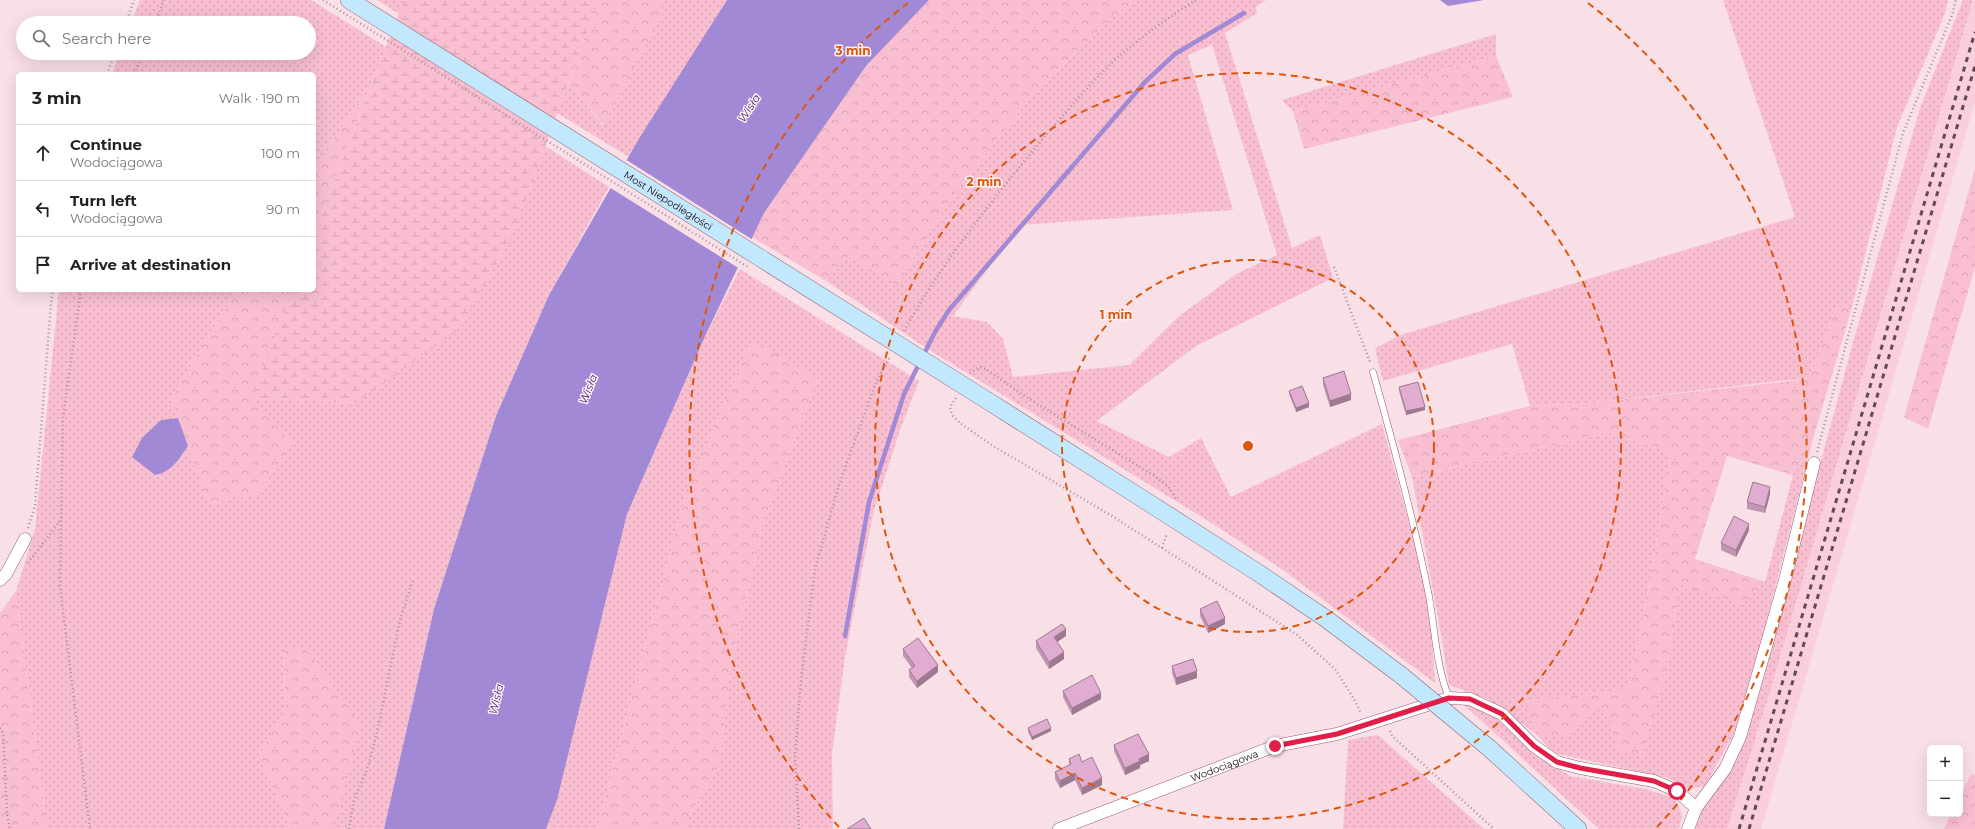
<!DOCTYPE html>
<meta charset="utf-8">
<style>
:root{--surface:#fff;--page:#f2f2f2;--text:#222;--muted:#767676;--line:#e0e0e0}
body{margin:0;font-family:Montserrat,sans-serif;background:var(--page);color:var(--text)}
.controls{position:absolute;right:12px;bottom:12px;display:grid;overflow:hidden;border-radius:6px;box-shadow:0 4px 16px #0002}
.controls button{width:36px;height:36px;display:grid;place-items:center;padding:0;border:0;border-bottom:1px solid var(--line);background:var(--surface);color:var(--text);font:20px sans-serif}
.stop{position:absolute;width:12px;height:12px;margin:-9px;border:3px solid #e11d48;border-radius:50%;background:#fff}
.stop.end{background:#e11d48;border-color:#fff;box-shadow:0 1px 4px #0008}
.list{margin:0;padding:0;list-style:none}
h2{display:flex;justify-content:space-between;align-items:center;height:52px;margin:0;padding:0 16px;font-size:17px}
h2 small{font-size:13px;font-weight:400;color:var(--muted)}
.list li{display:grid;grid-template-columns:26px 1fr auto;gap:12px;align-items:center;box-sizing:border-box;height:56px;padding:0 16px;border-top:1px solid var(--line)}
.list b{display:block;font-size:15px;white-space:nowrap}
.list p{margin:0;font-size:13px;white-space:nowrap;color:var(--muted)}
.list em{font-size:13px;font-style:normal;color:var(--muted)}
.icon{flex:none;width:22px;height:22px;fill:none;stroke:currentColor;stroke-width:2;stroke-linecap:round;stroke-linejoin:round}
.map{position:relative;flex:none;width:1975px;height:829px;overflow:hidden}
.search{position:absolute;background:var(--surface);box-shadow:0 4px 16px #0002;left:16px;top:16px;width:300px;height:44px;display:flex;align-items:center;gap:10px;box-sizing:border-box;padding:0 14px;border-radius:22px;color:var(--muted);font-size:15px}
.panel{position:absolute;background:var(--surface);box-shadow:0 4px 16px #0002;left:16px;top:72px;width:300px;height:220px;border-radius:6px}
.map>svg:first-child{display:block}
</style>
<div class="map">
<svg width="1975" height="829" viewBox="0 0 1975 829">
<defs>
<pattern id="grass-dots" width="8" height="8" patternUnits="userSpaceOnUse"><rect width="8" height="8" fill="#f9bfd1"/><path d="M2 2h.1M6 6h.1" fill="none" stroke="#d5a3b2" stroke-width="1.8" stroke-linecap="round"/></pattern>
<pattern id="forest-crowns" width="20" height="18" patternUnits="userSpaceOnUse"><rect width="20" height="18" fill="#f9bfd1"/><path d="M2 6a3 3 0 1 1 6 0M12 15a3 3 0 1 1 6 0" fill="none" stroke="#d5a3b2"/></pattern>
<pattern id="wetland-marsh" width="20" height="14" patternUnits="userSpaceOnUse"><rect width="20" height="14" fill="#f9bfd1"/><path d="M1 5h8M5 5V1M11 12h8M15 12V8" fill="none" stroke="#d5a3b2"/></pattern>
</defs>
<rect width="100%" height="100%" fill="#f9dfe6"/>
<polygon fill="#facedb" points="1973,0 1975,0 1975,102 1761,829 1727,829 1768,698"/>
<g fill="url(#grass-dots)" fill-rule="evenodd">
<polygon points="140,0 311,0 386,47 373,80 314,168 314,74 112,74 119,53 309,53 309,23 131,23"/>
<polygon points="377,0 404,0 399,14"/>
<polygon points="661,0 727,0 629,157 557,113 568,82 603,126 662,12"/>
<path d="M1139 0H1266L1256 7 1257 13 1225 33 1292 248 1320 235 1333 278 1196 346 1097 421 1169 457 1201 438 1231 497 1382 424 1429 597 1435 683 1280 568 1210 522 931 351 826 281 848 257 898 284 949 201 1033 94 1116 14ZM1212 45 1277 255 1236 274 1178 317 1129 365 1013 377 1003 339 987 322 953 316 1020 225 1233 210 1188 55Z"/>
<polygon points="1723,0 1948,0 1944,16 1897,127 1852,307 1837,306 1809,379 1778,381 1592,403 1530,406 1512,344 1383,381 1375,348 1401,335 1795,217"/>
<polygon points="1963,0 1973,0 1768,698 1727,829 1696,829 1699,815 1745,741 1854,339 1920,108"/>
<polygon points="1496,34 1496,56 1293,111 1282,100"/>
<polygon points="545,146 609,187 549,295 496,416 434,609 384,829 334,829 283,650 286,709 259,755 290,829 47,829 16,591 35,529 59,290 236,290 171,399 178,418 161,420 179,460 188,446 208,504 259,494 251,398 356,403 530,190"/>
<polygon points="740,269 919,381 900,430 873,514 845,657 832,753 833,829 682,829 719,765 731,665 764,520 818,378 686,493 597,829 546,829 557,800 627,514 706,334"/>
<polygon points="1607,433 1670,452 1651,577 1628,690 1524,701 1596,707 1610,720 1619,752 1667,672 1679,584 1743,604 1765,582 1793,475 1812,442 1750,687 1739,724 1705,786 1690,789 1668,778 1553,753 1536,734 1488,699 1449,685 1440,629 1412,477"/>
<polygon points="1462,703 1494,716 1530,750 1570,776 1645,789 1676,798 1682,816 1679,829 1599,829"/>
<polygon points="1378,735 1484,829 1343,829 1348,740"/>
</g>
<g fill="url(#forest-crowns)">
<polygon points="599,0 661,0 663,12 604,126 568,82"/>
<polygon points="929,0 1139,0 1116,14 1033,94 949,201 898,285 848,257 826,281 752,237 764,213 866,66"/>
<polygon points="1496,56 1513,97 1304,149 1293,111"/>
<polygon points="373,80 314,234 314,168"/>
<polygon points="1975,169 1975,267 1928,429 1904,417"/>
<polygon points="236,290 292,290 251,398 292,443 259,494 208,504 171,399"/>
<polygon points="1837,306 1852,307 1812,442 1793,475 1727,456 1695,559 1765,582 1743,604 1679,585 1667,672 1642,755 1619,752 1610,720 1596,707 1564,738 1536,734 1524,701 1628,689 1651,577 1670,452 1607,433 1412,477 1398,440 1530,406 1592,403 1809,379"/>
<polygon points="752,340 818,378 764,520 731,665 719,765 682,829 597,829 686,493"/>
<polygon points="16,591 47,829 0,829 0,613"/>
<polygon points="305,647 361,725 334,829 290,829 259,755 286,709 283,650"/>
<polygon points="1971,774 1975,775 1975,829 1944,829 1951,814 1960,814 1960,797"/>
</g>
<polygon fill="url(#wetland-marsh)" points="404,0 599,0 568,82 530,190 507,246 459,329 356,403 251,398 292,290 314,290 314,234"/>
<g fill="#a189d5">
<polygon points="727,0 929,0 866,66 764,213 706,334 627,514 557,800 546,829 384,829 434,609 496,416 549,295 640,137"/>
<polygon points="1440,0 1484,0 1448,6"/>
<path d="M178 418 188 446C179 459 172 472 155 475L132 457 142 438 161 420Z"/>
</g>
<polygon fill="#f9dfe6" points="625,159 753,240 740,269 609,187"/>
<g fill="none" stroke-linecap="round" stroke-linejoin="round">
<g stroke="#a189d5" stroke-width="4.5">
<polyline points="923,356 935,332 949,310 1145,82 1175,54 1244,13"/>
<polyline points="845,636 869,502 904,394 920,362"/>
</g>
<g stroke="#955e71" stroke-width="7">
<path id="service" d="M1373 372C1394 446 1414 521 1429 596 1435 630 1436 666 1449 698"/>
</g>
<g stroke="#955e71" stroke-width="13">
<g id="minor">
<polyline points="0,580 6,574 25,539"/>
<path id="s1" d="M1059 829 1275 746 1337 734 1449 698 1470 699 1502 714 1534 746 1557 762 1580 768 1654 781 1677 791 1696 808"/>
<polyline points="1688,829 1696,808 1725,769 1740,737 1785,580 1814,463"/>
</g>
</g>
<g stroke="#955e71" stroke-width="18">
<g id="secondary">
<path id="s2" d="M349 0 762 259"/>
<polyline points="988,401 1146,501"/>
<polyline points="1260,574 1325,618 1402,676"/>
<polyline points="1489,748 1578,829"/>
</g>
</g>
<g stroke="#aa9199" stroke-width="2.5" stroke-dasharray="1 3" stroke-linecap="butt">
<polyline points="126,23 134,0"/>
<polyline points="155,23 164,0"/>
<polyline points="107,74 115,53"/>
<polyline points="135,74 142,53"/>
<polyline points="1334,267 1370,362"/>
<polyline points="81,290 63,417 60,586 90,829"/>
<path d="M904 331C935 275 973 225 1013 175 1046 135 1080 93 1118 57 1142 36 1169 17 1196 0"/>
<polyline points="970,373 979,367 986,369 1023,395 1153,475 1169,487 1177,501"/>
<polyline points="956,398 950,407 952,415 960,423 993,446 1112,516 1296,634 1335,669 1354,699 1361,713"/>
<polyline points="1817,452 1903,133 1952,15 1956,0"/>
<polyline points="28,528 35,506 51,303 53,290"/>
<polyline points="1162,548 1167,533"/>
<polyline points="28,563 60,521"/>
<polyline points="0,728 3,733 7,814 10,829"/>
<polyline points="1390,731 1392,736 1494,829"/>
<polyline points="349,829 354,800 368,767 378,728 400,620 413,580"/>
<polyline points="799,829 795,757 801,680 815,569 839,485 876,382 890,357"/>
</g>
<use href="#service" stroke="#fff" stroke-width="6"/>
<use href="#minor" stroke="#fff" stroke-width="12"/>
<use href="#secondary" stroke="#c2e8fd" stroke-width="17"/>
<g stroke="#624b53" stroke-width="3" stroke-dasharray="5 5" stroke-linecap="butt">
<polyline points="1739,829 1975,32"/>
<polyline points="1749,829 1975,66"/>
</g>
<g stroke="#955e71" stroke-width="18" stroke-linecap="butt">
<g id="secondary-bridge">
<polyline points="762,259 988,401"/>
<polyline points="1146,501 1260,574"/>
<polyline points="1402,676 1489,748"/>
</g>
</g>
<polyline stroke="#aa9199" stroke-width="2.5" stroke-dasharray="1 3" stroke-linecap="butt" points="323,0 748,267"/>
<use href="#secondary-bridge" stroke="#c2e8fd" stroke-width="17"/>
</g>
<g fill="#c195b3">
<polygon points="1323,378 1351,400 1330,407 1323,385"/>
<polygon points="1399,387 1425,410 1406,415 1399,391"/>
<polygon points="1289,391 1309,407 1296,412 1289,394"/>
<polygon points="1770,494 1765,513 1747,509 1747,502"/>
<polygon points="1749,530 1736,557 1721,550 1721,543"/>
<polygon points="1200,609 1225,624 1208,633 1200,616"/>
<polygon points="1066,636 1057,642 1064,659 1049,669 1036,648 1036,641"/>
<polygon points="903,649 938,672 917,688 909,677 909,670 912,668 903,656"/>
<polygon points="1172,666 1197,678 1176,685 1172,673"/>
<polygon points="1063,691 1101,699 1072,715 1063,697"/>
<polygon points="1028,728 1051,731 1032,740 1028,732"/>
<polygon points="1114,745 1149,761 1140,765 1140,768 1125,775 1114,751"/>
<polygon points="1069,759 1082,762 1102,785 1082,795 1075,780 1060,788 1055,779 1055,772 1069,765"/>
</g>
<g fill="#9d7992">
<polygon points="1351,394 1351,400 1330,407 1330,401"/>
<polygon points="1309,403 1309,407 1296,412 1296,408"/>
<polygon points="1425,407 1425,410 1406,415 1406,411"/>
<polygon points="1770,487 1770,494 1765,513 1765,507"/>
<polygon points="1749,524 1749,530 1736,557 1736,550"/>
<polygon points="1225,618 1225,624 1208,633 1208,626"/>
<polygon points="1066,629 1066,636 1054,644 1054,637"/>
<polygon points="1064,652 1064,659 1049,669 1049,662"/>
<polygon points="938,665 938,672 917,688 917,681"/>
<polygon points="1197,671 1197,678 1176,685 1176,678"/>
<polygon points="1101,693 1101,699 1072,715 1072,708"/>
<polygon points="1051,728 1051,731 1032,740 1032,737"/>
<polygon points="1149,754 1149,761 1140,765 1140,768 1125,775 1125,768 1139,759"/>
<polygon points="1075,773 1075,780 1060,788 1060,781"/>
<polygon points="1102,778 1102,785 1082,795 1082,788"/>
</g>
<g fill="#e0add0" stroke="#9d7992">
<polygon points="1344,371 1351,394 1330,401 1323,378"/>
<polygon points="1418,382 1425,407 1406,411 1399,387"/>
<polygon points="1302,386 1309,403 1296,408 1289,391"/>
<polygon points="1753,482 1770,487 1765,507 1747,502"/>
<polygon points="1734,516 1749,524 1736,550 1721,543"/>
<polygon points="1217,601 1225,618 1208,626 1200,609"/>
<polygon points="1062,624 1066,629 1054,637 1064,652 1049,662 1036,641"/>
<polygon points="918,638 938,665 917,681 909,670 915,666 903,649"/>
<polygon points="1193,659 1197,671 1176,678 1172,666"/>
<polygon points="1092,675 1101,693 1072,708 1063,691"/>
<polygon points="1047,719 1051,728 1032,737 1028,728"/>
<polygon points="1138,734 1149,754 1139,759 1140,761 1125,768 1114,745"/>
<polygon points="1079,754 1082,762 1092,757 1102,778 1082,788 1075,773 1060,781 1055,772 1071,764 1069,759"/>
<polygon points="864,818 871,829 847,829"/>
</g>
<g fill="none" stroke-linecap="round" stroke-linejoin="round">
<polyline stroke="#e11d48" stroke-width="5" points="1275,746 1337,734 1449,698 1470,699 1502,714 1534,746 1557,762 1580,768 1654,781 1677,791"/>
</g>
<g fill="none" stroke="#de550c" stroke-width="2" stroke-dasharray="7 5">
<circle cx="1248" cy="446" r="186"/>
<circle cx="1248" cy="446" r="373"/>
<path d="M839 827A559 559 0 0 1 908 3M1588 3A559 559 0 0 1 1657 827"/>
</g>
<g text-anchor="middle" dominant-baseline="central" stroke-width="3" stroke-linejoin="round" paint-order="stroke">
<g font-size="10" fill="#1d0810" stroke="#fdf0f4">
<text stroke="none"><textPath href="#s2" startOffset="377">Most Niepodległości</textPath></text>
<text stroke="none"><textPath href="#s1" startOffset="177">Wodociągowa</textPath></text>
</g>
<g font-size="11" font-style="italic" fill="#4a257e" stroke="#fdf0f4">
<text transform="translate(749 108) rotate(-57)">Wisła</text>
<text transform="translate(588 389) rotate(-68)">Wisła</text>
<text transform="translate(496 699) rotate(-76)">Wisła</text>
</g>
</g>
<circle cx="1248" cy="446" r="6" fill="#de550c" stroke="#fdf0f4" stroke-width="2"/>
<g font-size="12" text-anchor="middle" font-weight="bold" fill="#de550c" stroke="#fdf0f4" stroke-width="3" stroke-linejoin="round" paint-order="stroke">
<text x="853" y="55">3 min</text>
<text x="984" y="186">2 min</text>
<text x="1116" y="319">1 min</text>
</g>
</svg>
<div class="controls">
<button>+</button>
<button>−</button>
</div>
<div class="stop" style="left:1677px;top:791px"></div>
<div class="stop end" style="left:1275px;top:746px"></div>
<div class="search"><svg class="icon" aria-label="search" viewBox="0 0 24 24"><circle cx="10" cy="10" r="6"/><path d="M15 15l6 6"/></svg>Search here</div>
<section class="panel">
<h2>3 min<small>Walk · 190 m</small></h2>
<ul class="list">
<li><svg class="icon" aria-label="ahead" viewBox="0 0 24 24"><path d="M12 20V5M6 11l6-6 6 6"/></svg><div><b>Continue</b><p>Wodociągowa</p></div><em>100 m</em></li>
<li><svg class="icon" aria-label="left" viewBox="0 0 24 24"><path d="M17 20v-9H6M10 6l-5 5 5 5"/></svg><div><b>Turn left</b><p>Wodociągowa</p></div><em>90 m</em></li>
<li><svg class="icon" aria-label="arrive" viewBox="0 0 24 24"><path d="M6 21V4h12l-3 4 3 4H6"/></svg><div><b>Arrive at destination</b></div></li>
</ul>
</section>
</div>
